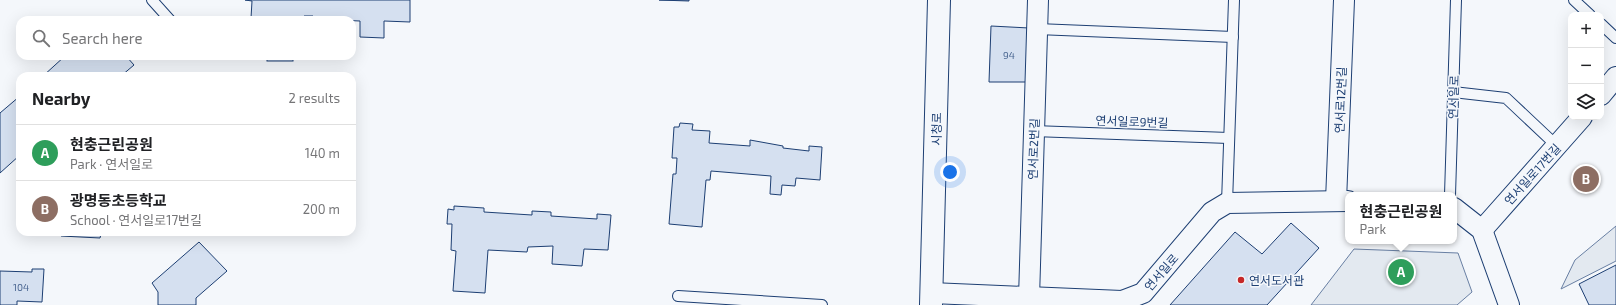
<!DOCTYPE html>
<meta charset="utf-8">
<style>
:root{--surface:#fff;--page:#f2f2f2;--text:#202124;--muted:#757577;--line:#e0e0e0;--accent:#1a73e8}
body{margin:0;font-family:"Exo 2","Noto Sans KR",sans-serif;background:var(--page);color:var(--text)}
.controls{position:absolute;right:12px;top:12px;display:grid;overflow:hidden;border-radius:8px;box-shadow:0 4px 16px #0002}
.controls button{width:36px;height:36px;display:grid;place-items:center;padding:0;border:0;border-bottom:1px solid var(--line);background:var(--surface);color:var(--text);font:20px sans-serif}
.you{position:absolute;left:950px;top:172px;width:14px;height:14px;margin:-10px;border:3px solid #fff;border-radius:50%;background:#1a73e8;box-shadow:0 0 0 6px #1a73e833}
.badge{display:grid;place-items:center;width:26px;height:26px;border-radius:50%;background:var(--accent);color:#fff;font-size:13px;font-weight:700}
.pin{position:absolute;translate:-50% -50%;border:2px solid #fff;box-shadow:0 1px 4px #0006}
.popup{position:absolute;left:1345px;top:192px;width:112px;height:52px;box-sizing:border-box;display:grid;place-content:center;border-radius:8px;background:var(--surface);filter:drop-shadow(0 1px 3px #0005);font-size:13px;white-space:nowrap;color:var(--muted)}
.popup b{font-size:15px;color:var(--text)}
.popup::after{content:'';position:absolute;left:50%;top:100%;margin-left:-8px;border:8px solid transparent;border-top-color:var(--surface)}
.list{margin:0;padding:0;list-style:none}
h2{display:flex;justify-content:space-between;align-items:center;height:52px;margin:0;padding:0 16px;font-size:17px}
h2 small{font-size:13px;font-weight:400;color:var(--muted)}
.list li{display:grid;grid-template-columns:26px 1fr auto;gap:12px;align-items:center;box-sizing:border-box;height:56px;padding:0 16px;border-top:1px solid var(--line)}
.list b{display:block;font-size:15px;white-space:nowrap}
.list p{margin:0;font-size:13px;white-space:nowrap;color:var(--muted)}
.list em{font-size:13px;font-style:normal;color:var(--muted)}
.icon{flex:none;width:22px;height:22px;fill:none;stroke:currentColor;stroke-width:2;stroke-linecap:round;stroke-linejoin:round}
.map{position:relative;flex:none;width:1616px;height:305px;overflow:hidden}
.search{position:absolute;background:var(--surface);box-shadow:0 4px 16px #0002;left:16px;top:16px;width:340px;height:44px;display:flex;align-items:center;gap:10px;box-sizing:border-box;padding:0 14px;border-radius:12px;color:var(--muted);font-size:15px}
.panel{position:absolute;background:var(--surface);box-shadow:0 4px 16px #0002;left:16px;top:72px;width:340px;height:164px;border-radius:12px}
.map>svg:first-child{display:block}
</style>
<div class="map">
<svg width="1616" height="305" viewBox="0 0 1616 305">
<rect width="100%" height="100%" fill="#f4f7fb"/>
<g fill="#e3e9f0" stroke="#687fa3">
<polygon points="1616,226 1616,261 1561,289 1575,260"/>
<polygon points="1354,249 1458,253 1472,292 1457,305 1311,305"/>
</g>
<g fill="#d5e0f0" stroke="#1d3f73">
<polygon points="245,0 410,0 410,22 384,21 384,38 360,37 360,21 313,19 313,16 304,16 304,20 268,20 268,18 251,18 252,1"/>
<polygon points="659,0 689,0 689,1"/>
<polygon points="991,26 1029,28 1028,82 989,82"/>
<polygon points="65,56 126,56 134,65 121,76 43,76"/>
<rect x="267" y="56" width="26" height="5"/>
<polygon points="20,96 20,155 0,173 0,113"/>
<polygon points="680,123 693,124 692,130 710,131 709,143 750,146 750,140 783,146 783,148 809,151 809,146 822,147 820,180 796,178 795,186 782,185 781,195 770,194 771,176 711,171 710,180 706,180 702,227 669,224 673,174 676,174 677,158 672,158 674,127 679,127"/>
<polygon points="454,206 484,208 484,212 532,215 532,211 551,212 551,216 597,219 597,214 611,215 608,250 584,249 582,266 552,264 553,246 528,247 527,252 488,250 485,293 453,291 456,251 451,250 452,224 447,224 448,209 454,210"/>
<polygon points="1291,223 1319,248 1267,305 1170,305 1235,232 1262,254"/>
<polygon points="61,232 110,232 109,234 101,234 100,238 61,236"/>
<polygon points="199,242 227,271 196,298 196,305 158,305 158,292 152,283"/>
<polygon points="1616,265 1616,305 1589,305 1579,284"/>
<polygon points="32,269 44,269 42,302 17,301 17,305 0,305 0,271 32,272"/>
</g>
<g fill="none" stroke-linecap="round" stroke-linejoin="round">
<g stroke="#1d3f73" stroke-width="12">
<g id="service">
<polyline points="152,0 170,20"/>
<polyline points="1574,0 1590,15"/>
<polyline points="1601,24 1616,38"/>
<polyline points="1037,29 1233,37"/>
<polyline points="1453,92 1506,98 1557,146"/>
<polyline points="1033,131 1229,138"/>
<polyline points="1450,195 1456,0"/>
<polyline points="1227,203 1234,0"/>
<polyline points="678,296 822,305"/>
</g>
</g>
<g stroke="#1d3f73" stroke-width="22">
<g id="minor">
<polyline points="1601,95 1616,77"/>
<polyline points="1336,201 1344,0"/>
<polyline points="1454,208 1482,230 1509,305"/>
<polyline points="1482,230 1582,117"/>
<polyline points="931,293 1122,301 1143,293 1212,212 1227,203 1348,201"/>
<polyline points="1029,298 1038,0"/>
</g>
</g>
<g stroke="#1d3f73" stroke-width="24">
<polyline id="secondary" points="931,305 939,0"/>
</g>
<use href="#service" stroke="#f4f7fb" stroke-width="10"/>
<use href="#minor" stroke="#f4f7fb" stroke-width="20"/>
<use href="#secondary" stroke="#f4f7fb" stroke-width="22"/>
</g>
<circle fill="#c62828" stroke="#f4f7fb" stroke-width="1.5" cx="1241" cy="280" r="4"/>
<g text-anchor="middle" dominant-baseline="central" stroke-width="3" stroke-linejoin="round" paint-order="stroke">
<g font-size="10" fill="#4b6792">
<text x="1009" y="55">94</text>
<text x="21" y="287">104</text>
</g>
<g font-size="12" fill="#1d3f73" stroke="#f4f7fb">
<text transform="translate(1453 97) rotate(-88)">연서일로</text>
<text transform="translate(1340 100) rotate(-88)">연서로12번길</text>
<text transform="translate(1132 121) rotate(2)">연서일로9번길</text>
<text transform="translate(936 129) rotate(-89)">시청로</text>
<text transform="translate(1033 149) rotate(-88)">연서로2번길</text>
<text transform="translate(1532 174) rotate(-48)">연서일로17번길</text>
<text transform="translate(1161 272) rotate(-49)">연서일로</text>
</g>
<g font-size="12" fill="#1d3f73" stroke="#f4f7fb" text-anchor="start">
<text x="1249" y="280">연서도서관</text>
</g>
</g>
</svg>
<div class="controls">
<button>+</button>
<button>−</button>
<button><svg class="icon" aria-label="layers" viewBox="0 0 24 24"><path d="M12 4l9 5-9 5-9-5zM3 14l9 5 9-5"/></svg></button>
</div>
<div class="you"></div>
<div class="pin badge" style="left:1401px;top:272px;background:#2e9e5b">A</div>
<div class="popup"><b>현충근린공원</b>Park</div>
<div class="pin badge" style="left:1586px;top:179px;background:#8d6e63">B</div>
<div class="search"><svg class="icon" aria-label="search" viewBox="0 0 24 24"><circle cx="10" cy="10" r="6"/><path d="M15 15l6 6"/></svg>Search here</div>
<section class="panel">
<h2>Nearby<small>2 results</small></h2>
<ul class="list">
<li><span class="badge" style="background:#2e9e5b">A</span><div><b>현충근린공원</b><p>Park · 연서일로</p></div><em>140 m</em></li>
<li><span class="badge" style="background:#8d6e63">B</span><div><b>광명동초등학교</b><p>School · 연서일로17번길</p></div><em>200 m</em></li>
</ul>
</section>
</div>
